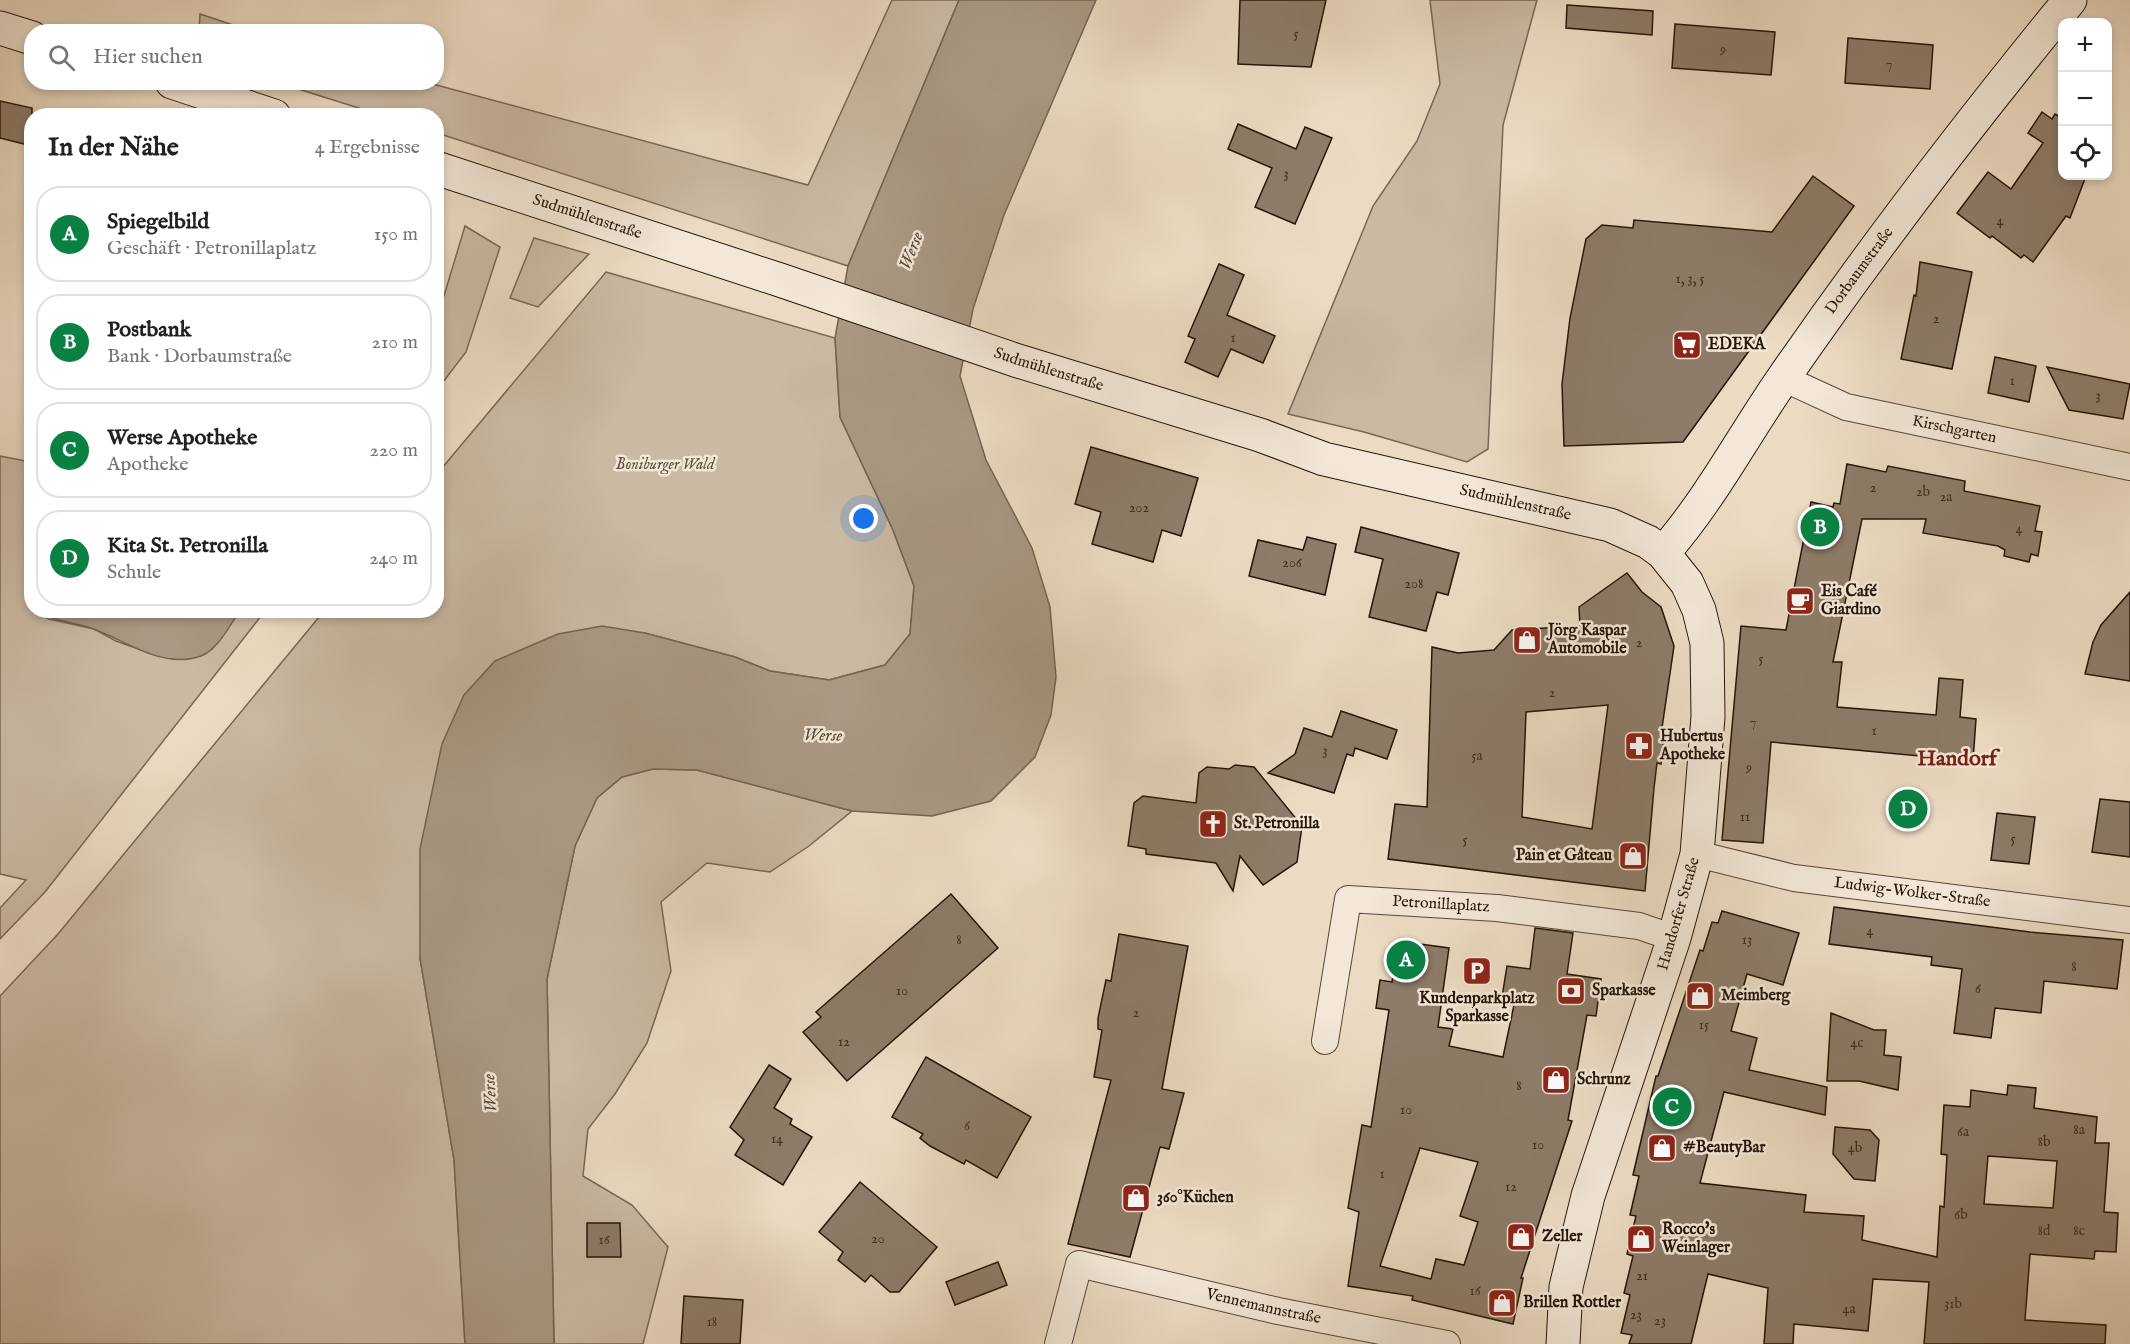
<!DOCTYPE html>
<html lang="de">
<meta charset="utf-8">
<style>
:root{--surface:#fff;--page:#f6f6f6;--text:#202124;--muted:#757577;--line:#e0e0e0;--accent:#0b8043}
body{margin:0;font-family:"IM FELL English",serif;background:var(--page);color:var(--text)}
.controls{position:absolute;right:18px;top:18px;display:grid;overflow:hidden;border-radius:12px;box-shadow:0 3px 9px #0003}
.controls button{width:54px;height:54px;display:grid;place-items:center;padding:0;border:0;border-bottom:2px solid var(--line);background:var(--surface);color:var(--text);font:30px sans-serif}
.you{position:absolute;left:864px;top:519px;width:21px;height:21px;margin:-15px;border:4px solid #fff;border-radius:50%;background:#1a73e8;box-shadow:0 0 0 9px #1a73e833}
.badge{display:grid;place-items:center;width:39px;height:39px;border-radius:50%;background:var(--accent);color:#fff;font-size:20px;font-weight:700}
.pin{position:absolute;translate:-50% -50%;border:3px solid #fff;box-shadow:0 2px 6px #0006}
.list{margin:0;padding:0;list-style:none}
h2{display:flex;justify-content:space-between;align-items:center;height:78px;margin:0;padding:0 24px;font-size:26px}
h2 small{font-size:20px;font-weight:400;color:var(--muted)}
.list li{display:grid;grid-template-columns:39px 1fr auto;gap:18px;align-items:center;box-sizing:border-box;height:96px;margin:0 12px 12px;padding:0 12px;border:2px solid var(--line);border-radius:24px}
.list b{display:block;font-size:22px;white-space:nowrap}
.list p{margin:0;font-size:20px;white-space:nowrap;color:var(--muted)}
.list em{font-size:20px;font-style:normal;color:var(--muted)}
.icon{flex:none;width:33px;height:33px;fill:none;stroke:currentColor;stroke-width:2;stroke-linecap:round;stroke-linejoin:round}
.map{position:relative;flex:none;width:2130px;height:1344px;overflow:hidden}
.search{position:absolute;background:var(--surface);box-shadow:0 3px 9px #0003;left:24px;top:24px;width:420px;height:66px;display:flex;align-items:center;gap:15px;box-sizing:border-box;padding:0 21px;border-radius:24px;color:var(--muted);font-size:22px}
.panel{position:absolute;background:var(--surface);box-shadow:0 3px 9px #0003;left:24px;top:108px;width:420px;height:510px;border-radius:24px}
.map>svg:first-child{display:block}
</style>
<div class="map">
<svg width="2130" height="1344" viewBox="0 0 2130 1344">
<rect width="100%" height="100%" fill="#ecdbc3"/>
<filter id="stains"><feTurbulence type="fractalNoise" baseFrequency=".00333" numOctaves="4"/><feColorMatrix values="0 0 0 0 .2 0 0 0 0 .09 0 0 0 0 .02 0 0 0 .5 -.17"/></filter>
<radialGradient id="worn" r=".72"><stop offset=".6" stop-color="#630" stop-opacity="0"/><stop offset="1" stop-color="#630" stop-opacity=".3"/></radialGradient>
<g fill="#cab9a3" stroke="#786756" stroke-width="1.5">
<polygon points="892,0 959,0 848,266 437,133 436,116 381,115 279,83 429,83 808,185"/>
<polygon points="1430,0 1537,0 1503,125 1488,449 1467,462 1364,432 1288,414 1373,206 1417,141 1440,84"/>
<polygon points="200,14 251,31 199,31"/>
<polygon points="465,226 500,247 466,352 437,390 437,319"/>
<polygon points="534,238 589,254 538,307 510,298"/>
<polygon points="606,272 835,338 840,417 893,530 914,586 910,634 885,665 829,680 770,671 735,657 645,633 420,958 454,1160 465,1344 0,1344 0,996 58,934 324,611 436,610 437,474"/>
<polygon points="0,456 31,462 32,573 28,578 32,610 49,619 94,629 116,641 158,656 185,658 212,649 240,611 265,611 45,892 0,939 0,908 26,880 0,874"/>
<polygon points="653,769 697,770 852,811 809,846 770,872 707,863 661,902 671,971 647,1043 615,1094 588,1129 583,1176 632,1205 668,1247 643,1344 554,1344 547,979 575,846 597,798 622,777"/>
</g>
<g fill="#a99883" stroke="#756452" stroke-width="1.5">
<polygon points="959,0 1096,0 1004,215 973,309 960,376 986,460 1032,548 1050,607 1056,677 1051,715 1035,757 991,801 932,816 852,811 697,770 653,769 622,777 597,798 575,846 547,979 554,1344 465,1344 454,1160 420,958 420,849 442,744 464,695 495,661 558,634 602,626 645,633 735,657 770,671 829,680 885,665 910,634 914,586 893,530 840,417 835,338 848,266"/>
<polygon points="31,573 31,609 25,593"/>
<path d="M34 611 240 610V611C230 624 218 650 201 656 162 670 126 640 91 628 72 622 53 621 34 611Z"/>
</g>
<g fill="#8d7c69" stroke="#261508" stroke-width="1.5" fill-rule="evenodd">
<polygon points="1240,0 1326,0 1311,67 1238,64"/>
<polygon points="1567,5 1653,11 1652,35 1566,28"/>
<polygon points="1675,24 1775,32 1771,75 1672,68"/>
<polygon points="1848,38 1933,45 1930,89 1845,83"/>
<polygon points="0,101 32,108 32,146 0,138"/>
<polygon points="2042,112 2052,119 2055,114 2062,118 2062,176 2086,176 2070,218 2066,216 2033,262 2024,255 2021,258 1992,236 1990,238 1957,213 1988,172 2011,189 2043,143 2028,133"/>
<polygon points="1238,124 1296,149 1305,127 1332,138 1295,224 1255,207 1272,168 1228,149"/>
<polygon points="1813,176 1854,206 1683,442 1564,446 1562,384 1570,318 1586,239 1602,225 1633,228 1634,220 1772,232"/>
<polygon points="1920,262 1972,272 1952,369 1901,359 1914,295 1916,296"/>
<polygon points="1219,264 1244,275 1227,315 1275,336 1263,363 1231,349 1218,377 1185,362 1195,339 1188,336"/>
<polygon points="1995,357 2036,366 2029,402 1988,393"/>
<polygon points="2047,367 2130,384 2123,419 2069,410"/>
<polygon points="1091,447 1198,478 1181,536 1162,530 1153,562 1092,544 1101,512 1075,504"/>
<polygon points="1847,464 1886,472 1888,466 1965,481 1964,491 2040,506 2035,531 2042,532 2038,556 2031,554 2029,562 2004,556 2005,550 1998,546 1923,533 1926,519 1862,519 1833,662 1842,662 1837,707 1936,715 1939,678 1963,680 1960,717 1976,719 1973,761 1771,742 1763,843 1722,840 1741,626 1786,630 1811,502 1833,507 1834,503 1840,504"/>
<polygon points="1361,527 1459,553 1448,595 1437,592 1426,631 1369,617 1383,559 1355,552"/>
<polygon points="1307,537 1336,544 1325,595 1249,576 1258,540 1303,550"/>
<path d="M1627 573 1642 592 1661 607 1674 646 1662 728 1665 731 1661 764 1657 763 1654 788 1645 891 1388 859 1395 804 1427 807 1432 647 1458 653 1494 650 1512 630 1580 626 1579 607ZM1608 705 1592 829 1522 817 1526 712Z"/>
<polygon points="2130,592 2130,681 2085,674 2093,642 2101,625"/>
<polygon points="1341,711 1397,730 1387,759 1355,748 1353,756 1347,754 1334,793 1268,773 1295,754 1304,728 1332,737"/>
<polygon points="1235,765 1254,767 1302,826 1297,862 1263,885 1240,856 1233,891 1216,863 1146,854 1146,849 1128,846 1134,803 1143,796 1196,803 1199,773 1207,767 1229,769"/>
<polygon points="2100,799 2130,802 2130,857 2092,852"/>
<polygon points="1997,813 2035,817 2029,864 1991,860"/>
<polygon points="951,894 998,948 847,1081 803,1032 821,1017 816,1012"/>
<polygon points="1834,907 2030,932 2123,940 2117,989 2044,981 2041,1013 1995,1008 1991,1038 1954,1033 1962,969 1931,965 1932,957 1829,944"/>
<path d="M1722 911 1799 933 1783 985 1747 974 1731 1031 1757 1038 1749 1070 1827 1087 1825 1115 1724 1092 1700 1183 1806 1195 1804 1212 1864 1216 1862 1240 1937 1257 1940 1206 1944 1207 1947 1155 1941 1154 1944 1105 1970 1107 1971 1090 2007 1095 2008 1085 2036 1088 2034 1108 2097 1117 2095 1143H2109L2104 1212 2118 1213 2116 1252 2095 1251 2094 1259 2030 1254 2025 1320 2106 1325 2105 1344H1924L1929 1282 1873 1279 1868 1331 1794 1324 1793 1344H1764L1768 1288 1708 1274 1691 1344H1629L1632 1335 1621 1333 1630 1295 1624 1293 1633 1256 1627 1254 1636 1216 1630 1215 1639 1176 1633 1175 1656 1076H1658L1700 950 1703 951 1712 922 1718 923ZM1988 1156 2057 1161 2053 1208 1984 1204Z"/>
<path d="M1535 928 1573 933 1567 974 1601 979 1596 1016 1587 1015 1568 1120 1572 1121 1521 1278H1523L1513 1324 1412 1300 1413 1296 1348 1286 1359 1212 1348 1208 1362 1125 1371 1127 1389 1010 1376 1008 1380 980 1392 982 1398 941 1449 948 1438 1027 1453 1029 1449 1046 1503 1057 1514 1005 1501 1003 1507 966 1530 969ZM1420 1148 1478 1162 1460 1216 1478 1222 1464 1265 1436 1259 1431 1279 1380 1266Z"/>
<polygon points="1119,934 1188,946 1162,1089 1184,1093 1169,1149 1160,1147 1130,1257 1068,1244 1111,1080 1094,1077 1102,1030 1098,1029 1098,1018 1106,980 1111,981"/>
<polygon points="1831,1013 1874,1030 1886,1030 1884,1055 1901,1057 1898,1090 1859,1081 1827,1081"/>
<polygon points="926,1057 1031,1117 997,1178 966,1160 964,1164 930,1146 920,1138 923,1134 892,1117"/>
<polygon points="769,1065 791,1079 774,1108 792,1119 790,1124 812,1137 783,1185 735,1155 744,1140 730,1127"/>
<polygon points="1835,1127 1870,1130 1879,1140 1875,1181 1854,1179 1833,1154"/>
<polygon points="860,1182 937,1247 899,1292 890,1292 871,1275 865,1282 838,1260 843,1252 819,1232"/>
<polygon points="587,1223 620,1223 621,1257 587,1257"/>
<polygon points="998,1262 1007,1285 955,1305 946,1282"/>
<polygon points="684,1296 743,1300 740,1344 681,1344"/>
</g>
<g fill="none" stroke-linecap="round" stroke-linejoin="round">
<g stroke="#584637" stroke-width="28">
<g id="street">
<path id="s1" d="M1783 378 1846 407 2130 467"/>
<path id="s2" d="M1697 854 1794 878 2130 920"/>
<path id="s3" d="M1325 1041 1348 899 1497 908 1639 926 1674 938"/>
<path id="s4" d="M1058 1344 1079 1264 1278 1311 1447 1344"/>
</g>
</g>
<g stroke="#261508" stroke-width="35">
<g id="secondary">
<polyline points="0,28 32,38"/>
<polyline points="172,82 274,116"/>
<path id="s5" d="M436 168 780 280 1015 360 1260 435 1324 459 1610 525 1648 542 1663 553 1687 583 1699 610 1707 643 1708 717 1697 854 1674 938 1588 1196 1566 1287 1563 1344"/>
<path id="s6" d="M1663 553C1710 500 1743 436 1784 377 1874 247 1970 122 2070 0"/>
</g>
</g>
<use href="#street" stroke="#f3e8d8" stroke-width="26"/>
<use href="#secondary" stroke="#f3e8d8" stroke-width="33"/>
</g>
<defs>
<g id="supermarket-square" transform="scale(1.5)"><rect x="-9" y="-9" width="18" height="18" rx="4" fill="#8f2418" stroke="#f3e8d8"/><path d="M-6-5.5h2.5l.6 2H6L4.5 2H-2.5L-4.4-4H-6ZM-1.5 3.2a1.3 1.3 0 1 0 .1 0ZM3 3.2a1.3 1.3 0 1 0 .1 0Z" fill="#fff"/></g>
<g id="cafe-square" transform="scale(1.5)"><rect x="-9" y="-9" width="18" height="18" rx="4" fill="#8f2418" stroke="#f3e8d8"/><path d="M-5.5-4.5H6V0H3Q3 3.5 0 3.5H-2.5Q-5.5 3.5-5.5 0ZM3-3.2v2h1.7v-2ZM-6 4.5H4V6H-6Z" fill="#fff"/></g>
<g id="shop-square" transform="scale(1.5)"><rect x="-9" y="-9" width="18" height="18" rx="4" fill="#8f2418" stroke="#f3e8d8"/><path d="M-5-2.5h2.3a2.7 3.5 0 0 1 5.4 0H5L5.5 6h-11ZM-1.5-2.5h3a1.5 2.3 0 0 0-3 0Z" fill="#fff"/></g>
<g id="pharmacy-square" transform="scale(1.5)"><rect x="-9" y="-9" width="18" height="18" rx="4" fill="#8f2418" stroke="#f3e8d8"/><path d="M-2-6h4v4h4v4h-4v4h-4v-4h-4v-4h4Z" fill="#fff"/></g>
<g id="church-square" transform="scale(1.5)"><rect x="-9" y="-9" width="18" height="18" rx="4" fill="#8f2418" stroke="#f3e8d8"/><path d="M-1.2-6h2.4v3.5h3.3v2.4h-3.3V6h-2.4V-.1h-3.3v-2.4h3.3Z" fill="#fff"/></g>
<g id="parking-square" transform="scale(1.5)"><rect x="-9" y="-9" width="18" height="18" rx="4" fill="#8f2418" stroke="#f3e8d8"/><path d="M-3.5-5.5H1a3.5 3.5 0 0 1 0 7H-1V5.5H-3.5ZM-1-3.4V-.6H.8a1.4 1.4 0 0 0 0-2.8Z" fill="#fff"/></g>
<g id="bank-square" transform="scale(1.5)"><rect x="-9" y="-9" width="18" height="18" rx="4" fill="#8f2418" stroke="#f3e8d8"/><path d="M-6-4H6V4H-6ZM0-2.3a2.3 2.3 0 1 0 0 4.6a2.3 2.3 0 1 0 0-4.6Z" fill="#fff"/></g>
</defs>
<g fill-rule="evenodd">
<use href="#supermarket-square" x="1687" y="345"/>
<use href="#cafe-square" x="1800" y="601"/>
<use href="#shop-square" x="1527" y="640"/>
<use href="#pharmacy-square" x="1639" y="746"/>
<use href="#church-square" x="1213" y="824"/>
<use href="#shop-square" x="1633" y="856"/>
<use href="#parking-square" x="1477" y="971"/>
<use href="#bank-square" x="1571" y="991"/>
<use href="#shop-square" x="1700" y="996"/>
<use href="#shop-square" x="1556" y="1080"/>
<use href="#shop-square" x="1662" y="1148"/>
<use href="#shop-square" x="1136" y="1198"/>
<use href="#shop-square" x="1521" y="1237"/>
<use href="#shop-square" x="1641" y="1239"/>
<use href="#shop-square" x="1502" y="1303"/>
</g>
<g text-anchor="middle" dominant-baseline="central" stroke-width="5" stroke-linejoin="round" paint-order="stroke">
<g font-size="14" fill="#402f20">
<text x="1296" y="34">5</text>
<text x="1723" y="50">9</text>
<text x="1889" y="64">7</text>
<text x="1286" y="174">3</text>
<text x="2000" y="221">4</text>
<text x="1690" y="279">1, 3, 5</text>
<text x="1936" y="319">2</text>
<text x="1233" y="338">1</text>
<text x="2012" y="381">1</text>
<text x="2098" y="396">3</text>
<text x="1873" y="488">2</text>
<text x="1923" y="492">2b</text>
<text x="1946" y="497">2a</text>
<text x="1139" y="508">202</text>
<text x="2019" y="529">4</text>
<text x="1292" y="563">206</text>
<text x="1414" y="584">208</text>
<text x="1639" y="643">2</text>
<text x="1761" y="659">5</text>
<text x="1552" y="693">2</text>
<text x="1753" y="722">7</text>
<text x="1874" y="731">1</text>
<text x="1325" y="751">3</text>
<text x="1477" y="756">5a</text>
<text x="1749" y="768">9</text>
<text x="1745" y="817">11</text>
<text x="2013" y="839">5</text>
<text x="1465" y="840">5</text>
<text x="1870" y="931">4</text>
<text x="959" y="940">8</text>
<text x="1747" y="940">13</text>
<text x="2074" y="967">8</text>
<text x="1978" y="989">6</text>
<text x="902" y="991">10</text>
<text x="1136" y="1013">2</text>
<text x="1704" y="1025">15</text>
<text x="844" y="1042">12</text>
<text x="1857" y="1043">4c</text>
<text x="1519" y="1086">8</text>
<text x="1406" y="1110">10</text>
<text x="967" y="1126">6</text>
<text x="2079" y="1130">8a</text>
<text x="1963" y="1132">6a</text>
<text x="777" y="1139">14</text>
<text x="2044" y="1142">8b</text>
<text x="1538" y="1145">10</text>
<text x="1855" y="1148">4b</text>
<text x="1382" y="1174">1</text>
<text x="1511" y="1187">12</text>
<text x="1961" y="1215">6b</text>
<text x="2044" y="1231">8d</text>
<text x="2079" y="1231">8c</text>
<text x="878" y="1239">20</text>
<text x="604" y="1240">16</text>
<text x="1642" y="1276">21</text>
<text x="1475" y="1291">16</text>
<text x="1953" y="1304">31b</text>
<text x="1849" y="1309">4a</text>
<text x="1636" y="1315">23</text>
<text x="1660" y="1321">23</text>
<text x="712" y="1322">18</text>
</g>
<g font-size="16" fill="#261508" stroke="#f3e8d8">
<text stroke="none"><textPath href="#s5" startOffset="159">Sudmühlenstraße</textPath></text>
<text stroke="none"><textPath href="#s6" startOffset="344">Dorbaumstraße</textPath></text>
<text stroke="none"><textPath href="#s5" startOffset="645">Sudmühlenstraße</textPath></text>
<text stroke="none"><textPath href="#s1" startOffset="180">Kirschgarten</textPath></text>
<text stroke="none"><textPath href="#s5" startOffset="1131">Sudmühlenstraße</textPath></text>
<text stroke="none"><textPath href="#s2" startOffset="219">Ludwig-Wolker-Straße</textPath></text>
<text stroke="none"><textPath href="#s3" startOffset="237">Petronillaplatz</textPath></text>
<text transform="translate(1679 914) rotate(-74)">Handorfer Straße</text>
<text stroke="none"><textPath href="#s4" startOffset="272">Vennemannstraße</textPath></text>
</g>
<g font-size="16" font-weight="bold" fill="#261508" stroke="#f3e8d8" text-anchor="start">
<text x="1708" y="345">EDEKA</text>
<text x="1821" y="592">Eis Café<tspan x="1821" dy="18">Giardino</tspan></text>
<text x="1548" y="631">Jörg Kaspar<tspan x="1548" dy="18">Automobile</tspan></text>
<text x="1660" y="737">Hubertus<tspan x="1660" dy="18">Apotheke</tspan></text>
<text x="1234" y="824">St. Petronilla</text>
<text x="1612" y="856" text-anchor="end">Pain et Gâteau</text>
<text x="1592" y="991">Sparkasse</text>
<text x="1721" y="996">Meimberg</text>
<text x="1477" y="999" text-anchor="middle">Kundenparkplatz<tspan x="1477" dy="18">Sparkasse</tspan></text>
<text x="1577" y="1080">Schrunz</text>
<text x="1683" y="1148">#BeautyBar</text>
<text x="1157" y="1198">360°Küchen</text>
<text x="1662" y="1230">Rocco's<tspan x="1662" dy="18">Weinlager</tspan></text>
<text x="1542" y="1237">Zeller</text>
<text x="1523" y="1303">Brillen Rottler</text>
</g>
<g font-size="16" font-style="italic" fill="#5f4e3e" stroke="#f3e8d8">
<text x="665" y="465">Boniburger Wald</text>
</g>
<g font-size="18" font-style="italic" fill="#5a4939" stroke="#f3e8d8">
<text transform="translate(912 251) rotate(-69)">Werse</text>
<text transform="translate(823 736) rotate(1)">Werse</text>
<text transform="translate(491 1093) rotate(-94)">Werse</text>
</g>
<g font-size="22" font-weight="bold" fill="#7a1f14" stroke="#f3e8d8">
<text x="1957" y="759">Handorf</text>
</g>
</g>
<rect width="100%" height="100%" filter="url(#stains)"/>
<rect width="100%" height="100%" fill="url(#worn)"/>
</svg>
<div class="controls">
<button>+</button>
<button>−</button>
<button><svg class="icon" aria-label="locate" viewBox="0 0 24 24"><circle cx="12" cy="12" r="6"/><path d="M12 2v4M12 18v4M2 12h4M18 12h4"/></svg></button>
</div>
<div class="you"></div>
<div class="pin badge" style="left:1406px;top:960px">A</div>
<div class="pin badge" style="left:1820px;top:527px">B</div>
<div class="pin badge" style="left:1672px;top:1107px">C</div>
<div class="pin badge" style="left:1908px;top:809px">D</div>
<div class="search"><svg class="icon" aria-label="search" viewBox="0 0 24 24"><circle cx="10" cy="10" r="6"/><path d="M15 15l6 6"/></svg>Hier suchen</div>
<section class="panel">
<h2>In der Nähe<small>4 Ergebnisse</small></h2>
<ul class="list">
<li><span class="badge">A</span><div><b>Spiegelbild</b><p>Geschäft · Petronillaplatz</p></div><em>150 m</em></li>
<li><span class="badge">B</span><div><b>Postbank</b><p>Bank · Dorbaumstraße</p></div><em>210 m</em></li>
<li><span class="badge">C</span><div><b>Werse Apotheke</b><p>Apotheke</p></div><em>220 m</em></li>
<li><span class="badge">D</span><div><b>Kita St. Petronilla</b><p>Schule</p></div><em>240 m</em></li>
</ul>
</section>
</div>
